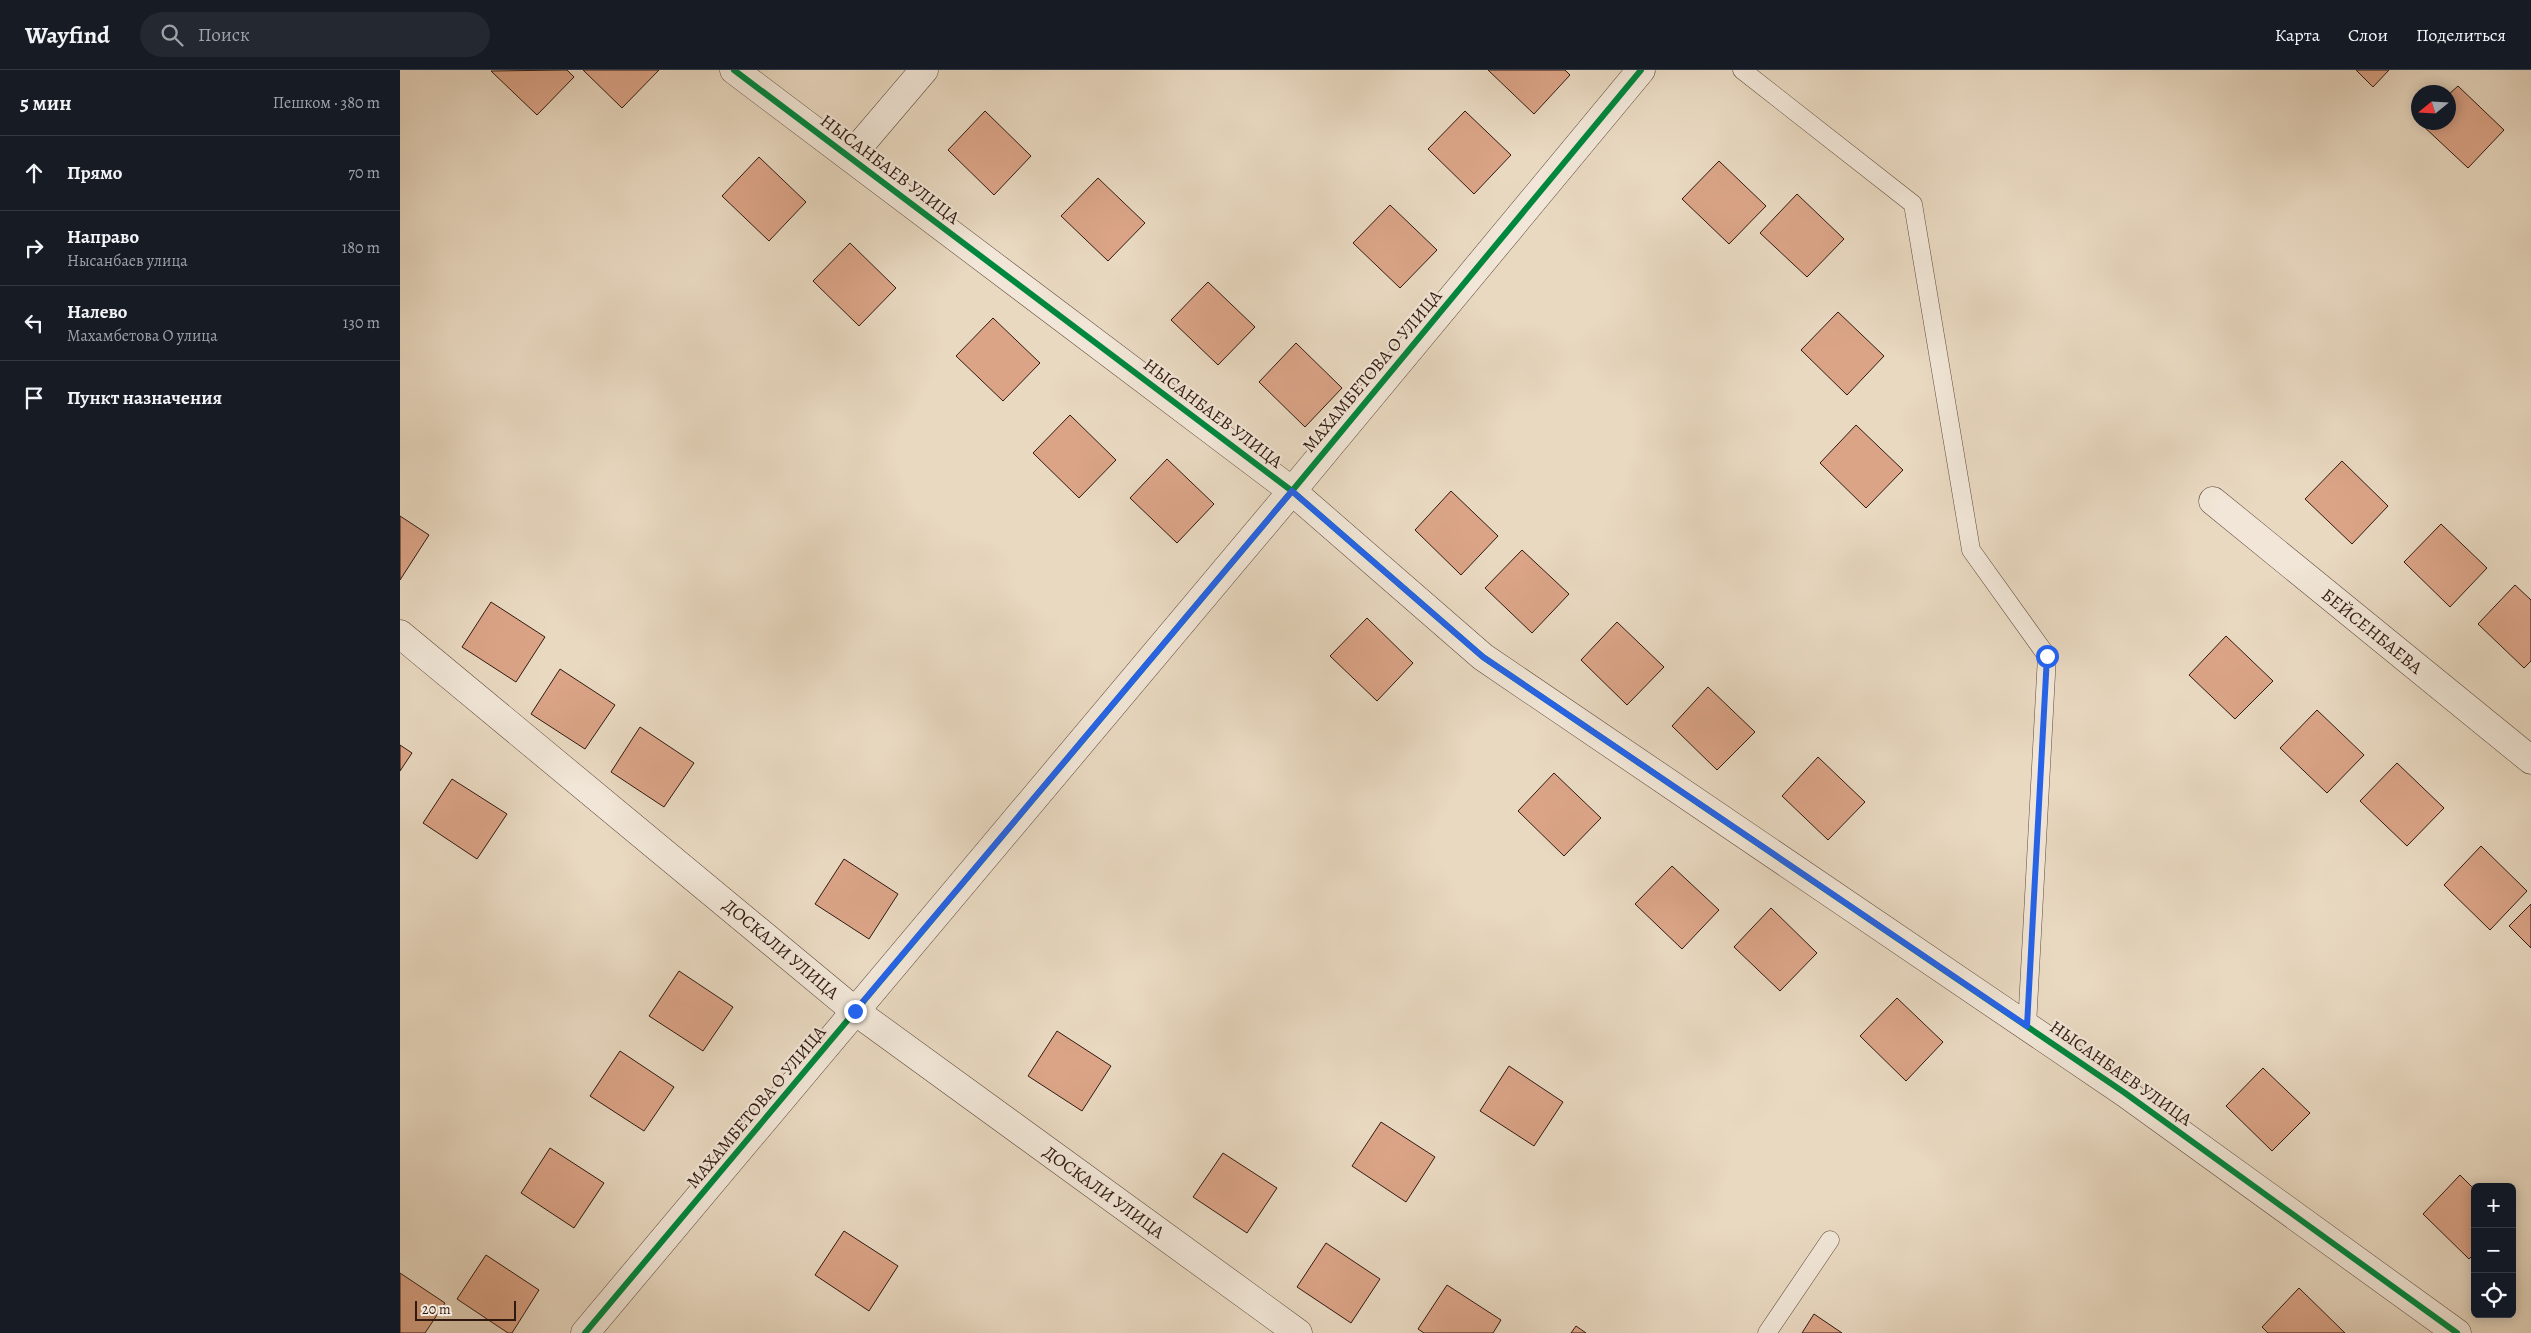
<!DOCTYPE html>
<html lang="ru">
<meta charset="utf-8">
<style>
:root{--surface:#171b24;--page:#242831;--text:#f1f3f6;--muted:#9ea1a6;--line:#363941}
body{margin:0;font-family:Alegreya,serif;background:var(--page);color:var(--text)}
.controls{position:absolute;right:15px;bottom:15px;display:grid;overflow:hidden;border-radius:8px;box-shadow:0 2px 12px #0003}
.controls button{width:45px;height:45px;display:grid;place-items:center;padding:0;border:0;border-bottom:1px solid var(--line);background:var(--surface);color:var(--text);font:25px sans-serif}
.compass{position:absolute;left:2011px;top:15px;width:45px;height:45px;border-radius:50%;background:var(--surface);box-shadow:0 2px 12px #0003;rotate:252deg}
.scale{position:absolute;left:15px;bottom:12px;width:101px;box-sizing:border-box;padding-left:5px;border:2px solid #311910;border-top:0;font-size:14px;line-height:18px;white-space:nowrap;color:#311910;-webkit-text-stroke:4px #f1e6d7;paint-order:stroke}
.stop{position:absolute;width:15px;height:15px;margin:-11px;border:4px solid #2563eb;border-radius:50%;background:#fff}
.stop.end{background:#2563eb;border-color:#fff;box-shadow:0 1px 5px #0008}
.list{margin:0;padding:0;list-style:none}
h2{display:flex;justify-content:space-between;align-items:center;height:65px;margin:0;padding:0 20px;font-size:21px}
h2 small{font-size:16px;font-weight:400;color:var(--muted)}
.list li{display:grid;grid-template-columns:32px 1fr auto;gap:15px;align-items:center;box-sizing:border-box;height:75px;padding:0 20px;border-top:1px solid var(--line)}
.list b{display:block;font-size:19px;white-space:nowrap}
.list p{margin:0;font-size:16px;white-space:nowrap;color:var(--muted)}
.list em{font-size:16px;font-style:normal;color:var(--muted)}
.icon{flex:none;width:28px;height:28px;fill:none;stroke:currentColor;stroke-width:2;stroke-linecap:round;stroke-linejoin:round}
.map{position:relative;flex:none;width:2131px;height:1263px;overflow:hidden}
header{display:flex;align-items:center;gap:30px;box-sizing:border-box;height:70px;padding:0 25px;background:var(--surface);border-bottom:1px solid var(--line)}
header strong{font-size:24px}
nav{display:flex;gap:28px;margin-inline-start:auto;font-size:18px}
.search{width:350px;height:45px;background:var(--page);display:flex;align-items:center;gap:12px;box-sizing:border-box;padding:0 18px;border-radius:28px;color:var(--muted);font-size:19px}
main{display:flex}
aside{flex:1;background:var(--surface)}
.map>svg:first-child{display:block}
</style>
<header>
<strong>Wayfind</strong>
<div class="search"><svg class="icon" aria-label="search" viewBox="0 0 24 24"><circle cx="10" cy="10" r="6"/><path d="M15 15l6 6"/></svg>Поиск</div>
<nav><a>Карта</a><a>Слои</a><a>Поделиться</a></nav>
</header>
<main>
<aside>
<h2>5 мин<small>Пешком · 380 m</small></h2>
<ul class="list">
<li><svg class="icon" aria-label="ahead" viewBox="0 0 24 24"><path d="M12 20V5M6 11l6-6 6 6"/></svg><div><b>Прямо</b></div><em>70 m</em></li>
<li><svg class="icon" aria-label="right" viewBox="0 0 24 24"><path d="M7 20v-9h11M14 6l5 5-5 5"/></svg><div><b>Направо</b><p>Нысанбаев улица</p></div><em>180 m</em></li>
<li><svg class="icon" aria-label="left" viewBox="0 0 24 24"><path d="M17 20v-9H6M10 6l-5 5 5 5"/></svg><div><b>Налево</b><p>Махамбетова О улица</p></div><em>130 m</em></li>
<li><svg class="icon" aria-label="arrive" viewBox="0 0 24 24"><path d="M6 21V4h12l-3 4 3 4H6"/></svg><div><b>Пункт назначения</b></div></li>
</ul>
</aside>
<div class="map">
<svg width="2131" height="1263" viewBox="0 0 2131 1263">
<rect width="100%" height="100%" fill="#e9d9c1"/>
<filter id="stains"><feTurbulence type="fractalNoise" baseFrequency=".004" numOctaves="4"/><feColorMatrix values="0 0 0 0 .2 0 0 0 0 .09 0 0 0 0 .02 0 0 0 .5 -.17"/></filter>
<radialGradient id="worn" r=".72"><stop offset=".6" stop-color="#630" stop-opacity="0"/><stop offset="1" stop-color="#630" stop-opacity=".3"/></radialGradient>
<g fill="#dba487" stroke="#311910">
<polygon points="167,0 174,7 137,45 91,1"/>
<polygon points="183,0 259,0 222,38"/>
<polygon points="1088,0 1165,0 1170,5 1134,44"/>
<polygon points="1956,0 1989,0 1973,17"/>
<polygon points="2058,16 2104,60 2068,98 2021,54 2048,52 2048,25"/>
<polygon points="585,41 631,86 594,125 548,80"/>
<polygon points="1065,41 1111,85 1074,124 1028,79"/>
<polygon points="359,87 406,132 369,171 322,126"/>
<polygon points="1319,91 1366,136 1329,174 1282,129"/>
<polygon points="698,108 745,153 708,191 661,146"/>
<polygon points="1397,124 1444,169 1407,207 1360,163"/>
<polygon points="990,135 1037,180 1000,218 953,173"/>
<polygon points="450,173 496,218 459,256 413,211"/>
<polygon points="808,212 855,257 818,295 771,250"/>
<polygon points="1438,242 1484,286 1447,325 1401,280"/>
<polygon points="593,248 640,293 603,331 556,286"/>
<polygon points="896,273 942,318 905,357 859,312"/>
<polygon points="670,345 716,390 679,428 633,383"/>
<polygon points="1456,355 1503,400 1466,438 1420,393"/>
<polygon points="767,389 814,434 777,473 730,428"/>
<polygon points="1942,391 1988,436 1952,474 1905,429"/>
<polygon points="1051,421 1098,466 1061,505 1015,460"/>
<polygon points="0,446 29,465 0,510"/>
<polygon points="2041,454 2087,498 2050,537 2004,492"/>
<polygon points="1122,480 1169,524 1132,563 1085,518"/>
<polygon points="2115,515 2131,530 2131,591 2124,598 2078,554"/>
<polygon points="91,532 145,567 116,612 62,577"/>
<polygon points="967,548 1013,593 977,631 930,586"/>
<polygon points="1217,552 1264,597 1227,635 1181,590"/>
<polygon points="1826,566 1873,611 1835,649 1789,605"/>
<polygon points="160,599 215,635 185,679 131,644"/>
<polygon points="1308,617 1355,662 1317,700 1272,656"/>
<polygon points="1917,640 1964,685 1927,723 1880,678"/>
<polygon points="240,657 294,693 264,737 211,702"/>
<polygon points="0,675 12,683 0,701"/>
<polygon points="1418,687 1465,732 1428,770 1382,726"/>
<polygon points="1997,693 2044,738 2007,776 1960,731"/>
<polygon points="1154,703 1201,748 1164,786 1118,741"/>
<polygon points="52,709 107,744 77,789 23,753"/>
<polygon points="2081,776 2127,821 2090,860 2044,815"/>
<polygon points="444,789 498,824 469,869 415,834"/>
<polygon points="1272,796 1319,840 1282,879 1235,834"/>
<polygon points="2131,834 2131,878 2109,856"/>
<polygon points="1371,838 1417,883 1380,921 1334,877"/>
<polygon points="279,901 333,937 303,981 249,946"/>
<polygon points="1497,928 1543,972 1506,1011 1460,966"/>
<polygon points="657,961 711,996 682,1041 628,1006"/>
<polygon points="220,981 274,1017 244,1061 190,1026"/>
<polygon points="1109,996 1163,1032 1134,1076 1080,1041"/>
<polygon points="1863,998 1910,1043 1872,1081 1826,1036"/>
<polygon points="981,1052 1035,1087 1006,1132 952,1096"/>
<polygon points="150,1078 204,1113 174,1158 121,1123"/>
<polygon points="823,1083 877,1118 847,1163 793,1127"/>
<polygon points="2060,1105 2075,1120 2075,1183 2069,1189 2023,1144"/>
<polygon points="444,1161 498,1196 469,1241 415,1205"/>
<polygon points="926,1173 980,1209 951,1253 897,1217"/>
<polygon points="86,1185 139,1220 112,1263 108,1263 57,1229"/>
<polygon points="0,1203 45,1233 25,1263 0,1263"/>
<polygon points="1047,1215 1101,1250 1093,1263 1024,1263 1018,1259"/>
<polygon points="1899,1218 1945,1263 1868,1263 1862,1257"/>
<polygon points="1414,1244 1442,1263 1402,1263"/>
<polygon points="1176,1256 1186,1263 1171,1263"/>
</g>
<g fill="none" stroke-linecap="round" stroke-linejoin="round">
<g stroke="#5f493c" stroke-width="19">
<g id="lane">
<polyline points="1342,0 1513,134 1571,480 1647,586 1627,956"/>
<polyline points="1367,1263 1430,1170"/>
</g>
</g>
<g stroke="#5f493c" stroke-width="29">
<g id="street">
<polyline points="334,0 892,421 1083,587 1725,1023 2057,1263"/>
<polyline points="450,87 524,0"/>
<polyline points="1813,431 2131,690"/>
<polyline points="0,564 455,941 898,1263"/>
<polyline points="185,1263 892,421 1241,0"/>
</g>
</g>
<use href="#lane" stroke="#f1e6d7" stroke-width="18"/>
<use href="#street" stroke="#f1e6d7" stroke-width="28"/>
<g stroke="#f1e6d7" stroke-width="9">
<g id="cycleway">
<polyline points="334,0 892,421 1083,587 1725,1023 2057,1263"/>
<polyline points="185,1263 892,421 1241,0"/>
</g>
</g>
<use href="#cycleway" stroke="#00873e" stroke-width="6"/>
</g>
<g fill="none" stroke-linecap="round" stroke-linejoin="round">
<polyline stroke="#2563eb" stroke-width="6" points="455,941 892,421 1083,587 1627,956 1647,586"/>
</g>
<g text-anchor="middle" dominant-baseline="central" stroke-width="4.5" stroke-linejoin="round" paint-order="stroke">
<g font-size="18" fill="#311910" stroke="#f1e6d7">
<text transform="translate(490 99) rotate(37)">НЫСАНБАЕВ УЛИЦА</text>
<text transform="translate(972 301) rotate(-50)">МАХАМБЕТОВА О УЛИЦА</text>
<text transform="translate(813 343) rotate(37)">НЫСАНБАЕВ УЛИЦА</text>
<text transform="translate(1972 561) rotate(39)">БЕЙСЕНБАЕВА</text>
<text transform="translate(381 879) rotate(40)">ДОСКАЛИ УЛИЦА</text>
<text transform="translate(1721 1003) rotate(35)">НЫСАНБАЕВ УЛИЦА</text>
<text transform="translate(356 1037) rotate(-50)">МАХАМБЕТОВА О УЛИЦА</text>
<text transform="translate(704 1122) rotate(36)">ДОСКАЛИ УЛИЦА</text>
</g>
</g>
<rect width="100%" height="100%" filter="url(#stains)"/>
<rect width="100%" height="100%" fill="url(#worn)"/>
</svg>
<div class="controls">
<button>+</button>
<button>−</button>
<button><svg class="icon" aria-label="locate" viewBox="0 0 24 24"><circle cx="12" cy="12" r="6"/><path d="M12 2v4M12 18v4M2 12h4M18 12h4"/></svg></button>
</div>
<svg class="compass" viewBox="-18 -18 36 36"><path d="M0-13l5 13h-10z" fill="#e53935"/><path d="M0 13l5-13h-10z" fill="#9ea1a6"/></svg>
<div class="scale">20 m</div>
<div class="stop" style="left:1647px;top:586px"></div>
<div class="stop end" style="left:455px;top:941px"></div>
</div>
</main>
